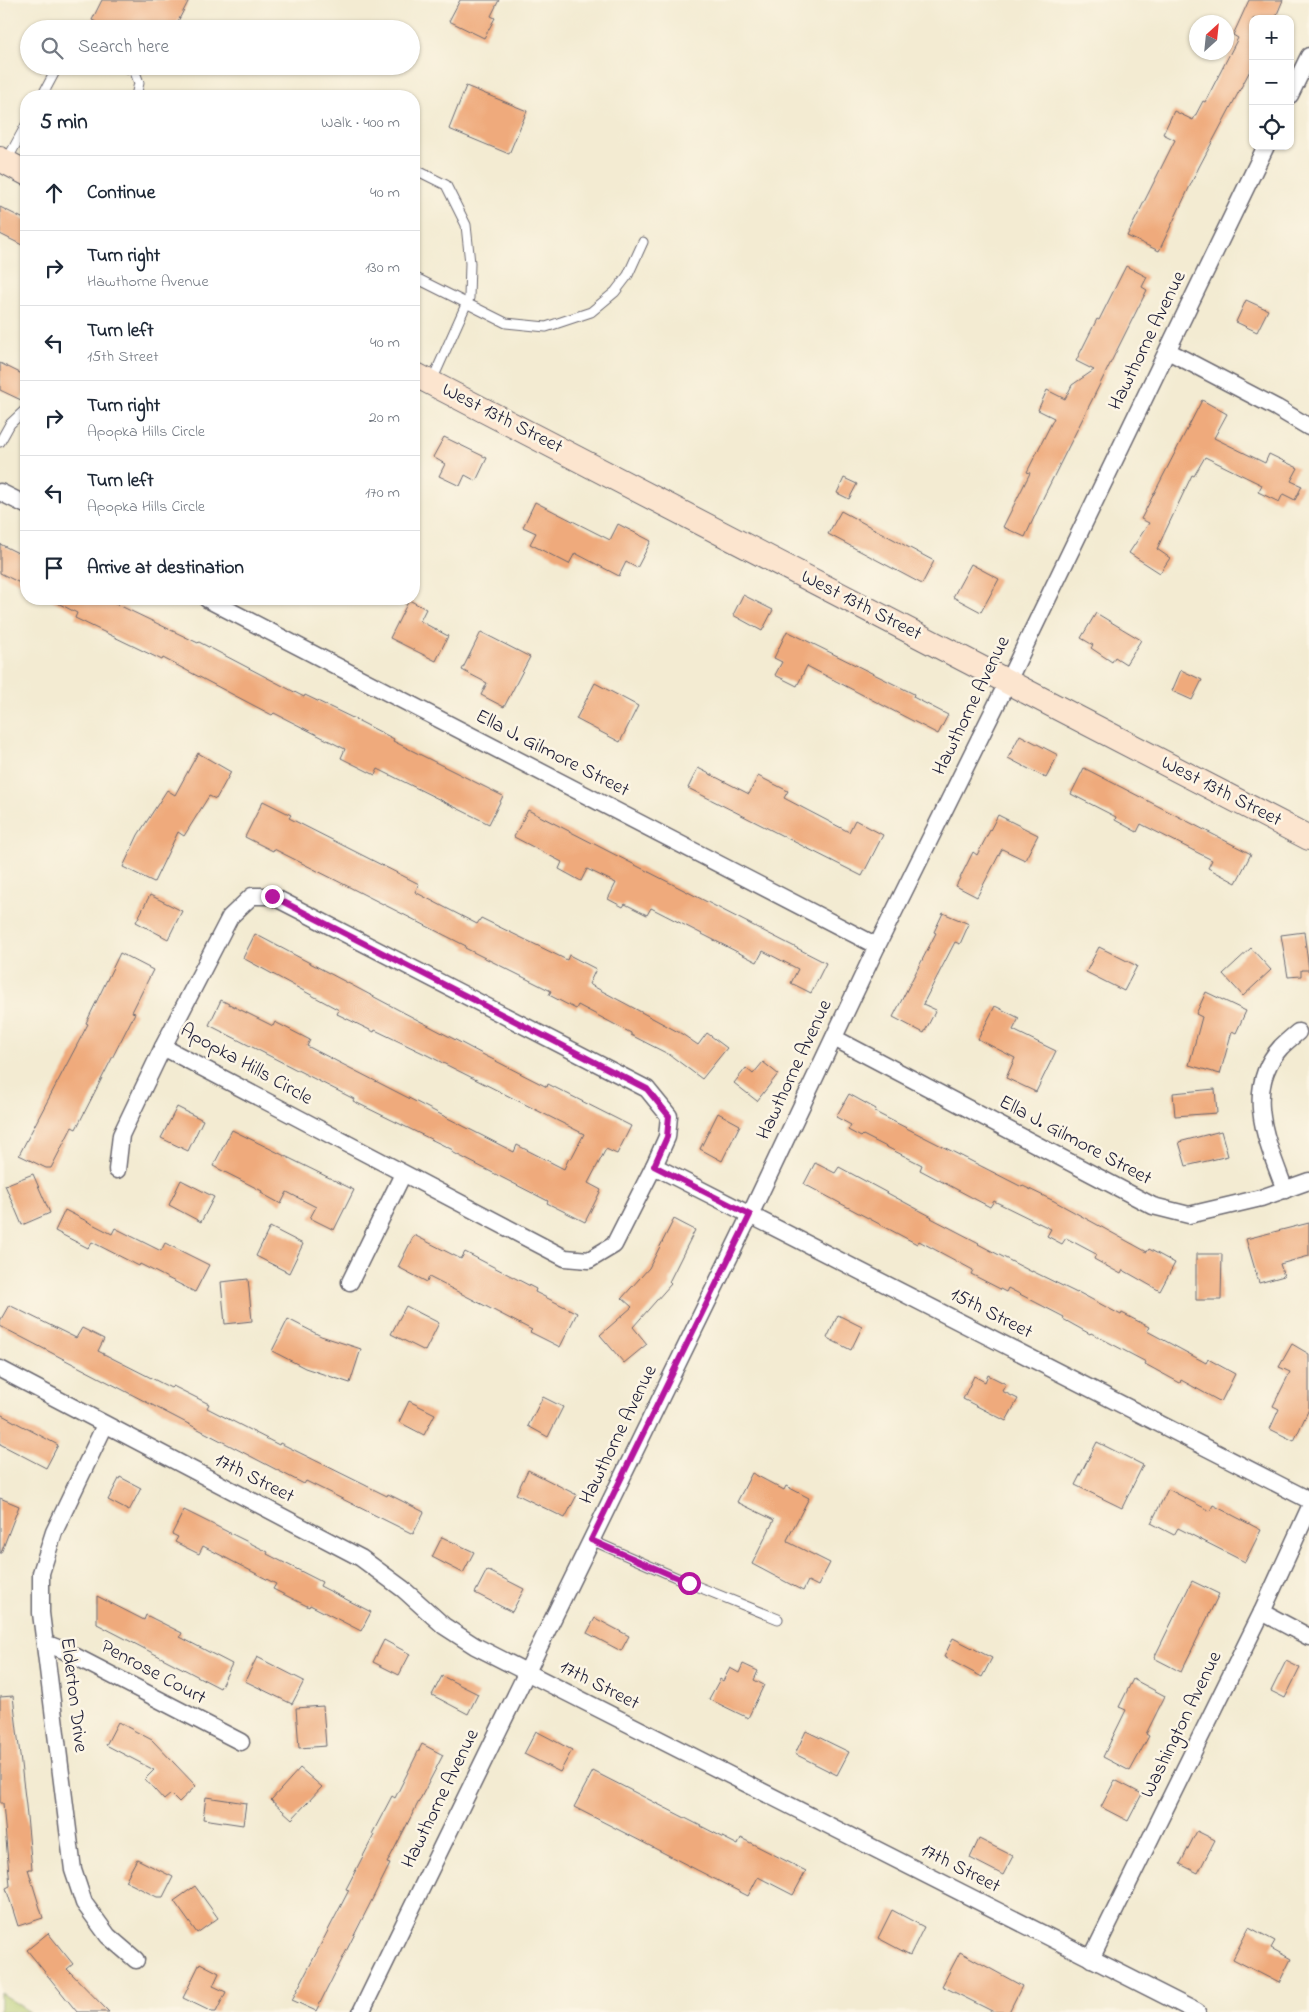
<!DOCTYPE html>
<meta charset="utf-8">
<style>
:root{--surface:#fff;--page:#f6f6f7;--text:#1f2937;--muted:#747a83;--line:#e0e1e3}
body{margin:0;font-family:"Indie Flower",sans-serif;background:var(--page);color:var(--text)}
.controls{position:absolute;right:15px;top:15px;display:grid;overflow:hidden;border-radius:10px;box-shadow:0 1px 4px #0004}
.controls button{width:45px;height:45px;display:grid;place-items:center;padding:0;border:0;border-bottom:1px solid var(--line);background:var(--surface);color:var(--text);font:25px sans-serif}
.compass{position:absolute;left:1189px;top:15px;width:45px;height:45px;border-radius:50%;background:var(--surface);box-shadow:0 1px 4px #0004;rotate:27deg}
.stop{position:absolute;width:15px;height:15px;margin:-11px;border:4px solid #b5179e;border-radius:50%;background:#fff}
.stop.end{background:#b5179e;border-color:#fff;box-shadow:0 1px 5px #0008}
.list{margin:0;padding:0;list-style:none}
h2{display:flex;justify-content:space-between;align-items:center;height:65px;margin:0;padding:0 20px;font-size:21px}
h2 small{font-size:16px;font-weight:400;color:var(--muted)}
.list li{display:grid;grid-template-columns:32px 1fr auto;gap:15px;align-items:center;box-sizing:border-box;height:75px;padding:0 20px;border-top:1px solid var(--line)}
.list b{display:block;font-size:19px;white-space:nowrap}
.list p{margin:0;font-size:16px;white-space:nowrap;color:var(--muted)}
.list em{font-size:16px;font-style:normal;color:var(--muted)}
.icon{flex:none;width:28px;height:28px;fill:none;stroke:currentColor;stroke-width:2;stroke-linecap:round;stroke-linejoin:round}
.map{position:relative;flex:none;width:1309px;height:2012px;overflow:hidden}
.search{position:absolute;background:var(--surface);box-shadow:0 1px 4px #0004;left:20px;top:20px;width:400px;height:55px;display:flex;align-items:center;gap:12px;box-sizing:border-box;padding:0 18px;border-radius:28px;color:var(--muted);font-size:19px}
.panel{position:absolute;background:var(--surface);box-shadow:0 1px 4px #0004;left:20px;top:90px;width:400px;height:515px;border-radius:20px}
.map>svg:first-child{display:block}
</style>
<div class="map">
<svg width="1309" height="2012" viewBox="0 0 1309 2012">
<rect width="100%" height="100%" fill="#fcf5e5"/>
<filter id="ink" filterUnits="userSpaceOnUse"><feTurbulence type="fractalNoise" baseFrequency=".02" numOctaves="2"/><feDisplacementMap in="SourceGraphic" scale="10" xChannelSelector="R" yChannelSelector="G"/><feConvolveMatrix kernelMatrix="1 2 1 2 8 2 1 2 1" color-interpolation-filters="sRGB"/></filter>
<filter id="wash" filterUnits="userSpaceOnUse"><feTurbulence type="fractalNoise" baseFrequency=".0096" numOctaves="4" result="noise"/><feDisplacementMap in="SourceGraphic" scale="20" xChannelSelector="R" yChannelSelector="G"/><feGaussianBlur stdDeviation="1.12" result="paint"/><feColorMatrix in="noise" values="0 0 0 0 0 0 0 0 0 0 0 0 0 0 0 0 0 1.4 0 .05"/><feComposite in="paint" operator="in"/></filter>
<g filter="url(#wash)">
<rect width="100%" height="100%" fill="#f3ebd2"/>
<polygon fill="#b3cb70" stroke="#6a7656" points="0,1993 30,2012 0,2012"/>
<g id="blocks">
<g fill="#efaa7b">
<polygon points="102,0 189,0 174,29 109,29 92,20"/>
<polygon points="460,0 499,0 491,16 495,18 484,38 449,21"/>
<polygon points="1249,0 1283,0 1275,19 1253,19 1253,65 1199,167 1159,251 1127,236 1175,140 1163,134 1174,111 1193,120 1203,101 1205,102 1238,38 1233,35"/>
<polygon points="466,86 527,111 509,154 449,129"/>
<polygon points="0,207 26,220 26,247 0,234"/>
<polygon points="1126,266 1147,277 1142,287 1147,290 1044,496 1025,537 1003,527 1030,473 1027,472 1054,418 1038,410 1047,390 1065,399 1072,385 1094,370 1076,361 1097,319 1099,320"/>
<polygon points="1246,300 1268,310 1257,332 1236,322"/>
<polygon points="0,363 26,376 26,390 21,400 0,390"/>
<polygon points="1202,400 1227,414 1214,438 1265,463 1269,454 1298,468 1291,481 1302,486 1295,500 1283,494 1279,502 1258,492 1262,485 1205,457 1194,476 1192,475 1157,549 1170,558 1160,573 1129,553 1149,523 1141,519"/>
<polygon points="444,437 487,458 476,481 465,475 460,486 439,476 445,464 433,457"/>
<polygon points="844,478 857,484 849,499 837,493"/>
<polygon points="535,502 610,540 618,524 651,541 637,568 626,562 619,576 575,553 569,564 530,544 536,533 523,527"/>
<polygon points="841,511 934,561 922,584 828,534"/>
<polygon points="0,544 26,557 26,586 0,573"/>
<polygon points="971,564 999,579 981,612 953,597"/>
<polygon points="743,595 773,610 762,631 733,615"/>
<polygon points="50,599 106,599 198,643 199,642 304,697 305,695 359,721 394,739 393,741 503,796 489,824 378,769 375,775 341,758 345,749 274,713 272,715 163,658 162,660 75,618 77,613"/>
<polygon points="409,600 426,609 420,621 448,636 436,661 390,638"/>
<polygon points="1096,613 1141,640 1126,664 1115,657 1112,662 1091,648 1093,645 1081,638"/>
<polygon points="787,631 914,694 913,697 948,715 938,734 807,666 797,686 775,675 782,662 774,658"/>
<polygon points="481,632 530,657 504,707 481,695 487,683 462,670"/>
<polygon points="1181,670 1202,680 1192,700 1172,691"/>
<polygon points="595,683 638,706 620,742 576,719"/>
<polygon points="1020,735 1058,755 1046,778 1008,758"/>
<polygon points="198,753 231,772 216,799 209,796 184,836 178,832 154,882 123,867 138,835 167,790 175,795"/>
<polygon points="698,768 749,794 758,776 788,791 784,798 849,832 855,820 883,835 862,876 688,788"/>
<polygon points="1084,768 1251,854 1236,883 1208,868 1212,860 1141,824 1137,832 1115,820 1116,817 1071,794"/>
<polygon points="263,801 291,815 289,818 419,884 415,892 477,924 481,918 567,960 569,955 596,969 589,984 682,1034 698,1045 707,1033 727,1048 702,1079 670,1055 631,1035 631,1033 578,1005 576,1009 549,995 551,991 465,948 466,946 274,849 273,851 245,837"/>
<polygon points="528,810 826,963 811,993 791,983 798,969 763,951 757,962 651,908 647,915 625,904 623,907 608,899 616,883 587,869 581,881 559,869 562,862 514,837"/>
<polygon points="998,815 1038,835 1025,860 1002,849 977,897 956,886 973,852 977,855"/>
<polygon points="150,895 182,911 168,939 136,922"/>
<polygon points="943,913 969,924 960,944 955,942 923,1004 936,1010 924,1033 893,1017 936,933 934,932"/>
<polygon points="1304,932 1309,970 1301,970 1301,976 1288,977 1281,935"/>
<polygon points="255,934 486,1056 547,1087 548,1084 631,1126 617,1154 606,1149 588,1183 601,1190 585,1222 547,1203 548,1201 452,1152 453,1150 353,1101 354,1099 209,1025 221,1000 273,1026 275,1022 310,1040 307,1046 514,1152 517,1145 564,1169 569,1158 571,1159 584,1134 425,1054 375,1030 374,1032 337,1014 339,1010 243,958"/>
<polygon points="1099,947 1137,966 1124,991 1086,972"/>
<polygon points="1251,948 1271,970 1243,996 1223,974"/>
<polygon points="120,953 153,970 132,1012 135,1013 76,1129 72,1127 51,1168 46,1168 19,1155 88,1024 86,1023"/>
<polygon points="1206,992 1246,1011 1236,1033 1232,1031 1220,1074 1189,1065 1202,1017 1196,1014"/>
<polygon points="995,1006 1019,1018 1013,1030 1056,1051 1036,1092 1006,1078 1015,1058 978,1039"/>
<polygon points="763,1062 778,1074 757,1101 734,1083 746,1068 753,1074"/>
<polygon points="1215,1089 1217,1113 1175,1116 1173,1093"/>
<polygon points="849,1094 876,1109 875,1112 1022,1187 1023,1186 1054,1201 1147,1252 1149,1249 1175,1263 1160,1291 1123,1270 1121,1274 1094,1259 1096,1254 1066,1238 1062,1244 1047,1236 1051,1229 994,1201 990,1207 920,1170 922,1165 863,1135 861,1137 848,1130 851,1125 836,1117"/>
<polygon points="177,1107 203,1120 188,1151 161,1138"/>
<polygon points="718,1113 740,1125 722,1161 700,1149"/>
<polygon points="232,1130 354,1190 334,1230 310,1218 316,1207 287,1192 281,1204 261,1193 262,1191 213,1166"/>
<polygon points="1221,1131 1228,1156 1186,1166 1179,1142"/>
<polygon points="815,1163 835,1173 839,1167 932,1217 931,1218 979,1243 978,1244 1032,1272 1032,1271 1077,1293 1078,1292 1121,1315 1122,1313 1149,1327 1147,1331 1206,1363 1208,1359 1235,1374 1221,1402 1181,1380 1180,1383 1145,1364 1146,1362 1091,1333 1090,1334 1063,1319 1064,1317 1008,1288 1006,1292 971,1274 973,1270 919,1241 917,1244 804,1184"/>
<polygon points="33,1174 50,1213 22,1225 5,1185"/>
<polygon points="181,1180 214,1197 201,1222 169,1205"/>
<polygon points="65,1210 112,1234 115,1228 161,1251 165,1243 209,1265 195,1292 140,1264 139,1266 92,1242 88,1248 55,1231"/>
<polygon points="674,1219 695,1230 669,1282 671,1284 633,1327 647,1344 624,1363 600,1335 632,1307 622,1298 649,1268"/>
<polygon points="1309,1223 1309,1256 1280,1264 1284,1276 1259,1283 1246,1239"/>
<polygon points="270,1227 303,1244 289,1273 256,1256"/>
<polygon points="414,1235 461,1259 465,1252 536,1289 535,1292 577,1313 560,1347 530,1332 532,1330 429,1277 427,1282 398,1267"/>
<polygon points="1196,1254 1222,1254 1221,1300 1196,1300"/>
<polygon points="248,1279 252,1321 225,1324 221,1282"/>
<polygon points="9,1305 76,1338 82,1328 104,1339 98,1351 171,1388 173,1386 209,1404 207,1408 279,1445 280,1443 387,1496 388,1494 424,1512 413,1534 306,1481 304,1484 0,1326 0,1321"/>
<polygon points="406,1306 439,1323 425,1351 391,1334"/>
<polygon points="838,1315 862,1327 851,1350 827,1338"/>
<polygon points="288,1319 321,1336 361,1349 350,1383 305,1368 272,1351"/>
<polygon points="1292,1344 1309,1354 1309,1409 1294,1441 1270,1429 1279,1409 1273,1406 1290,1372 1279,1367"/>
<polygon points="988,1375 1006,1384 1002,1391 1018,1399 1006,1421 963,1399 974,1376 985,1382"/>
<polygon points="543,1397 563,1407 548,1437 528,1426"/>
<polygon points="409,1401 435,1414 424,1435 399,1422"/>
<polygon points="0,1414 58,1445 46,1468 0,1444"/>
<polygon points="1097,1442 1143,1465 1122,1508 1075,1485"/>
<polygon points="528,1470 577,1495 565,1518 516,1494"/>
<polygon points="752,1473 784,1490 786,1486 809,1498 787,1540 788,1542 830,1563 818,1586 808,1581 803,1591 752,1564 774,1520 737,1502"/>
<polygon points="120,1477 141,1488 129,1511 108,1500"/>
<polygon points="1168,1489 1210,1511 1213,1505 1261,1530 1245,1562 1178,1528 1174,1535 1151,1523"/>
<polygon points="0,1498 19,1506 1,1553 0,1553"/>
<polygon points="184,1510 268,1552 267,1554 322,1582 320,1586 371,1612 361,1631 310,1605 309,1607 273,1589 276,1584 203,1546 199,1554 175,1542 178,1537 172,1534"/>
<polygon points="442,1537 474,1552 463,1573 432,1557"/>
<polygon points="487,1570 524,1589 512,1612 475,1593"/>
<polygon points="1192,1581 1219,1594 1181,1672 1154,1658"/>
<polygon points="97,1596 144,1620 146,1615 182,1633 180,1637 232,1664 220,1688 97,1624"/>
<polygon points="595,1618 629,1636 621,1651 587,1633"/>
<polygon points="953,1638 992,1658 982,1677 944,1657"/>
<polygon points="384,1640 410,1654 399,1675 373,1662"/>
<polygon points="257,1657 304,1681 292,1704 245,1681"/>
<polygon points="1286,1661 1300,1668 1285,1698 1271,1691"/>
<polygon points="743,1664 758,1671 754,1680 764,1685 748,1718 709,1699 720,1679 723,1681 730,1668 739,1673"/>
<polygon points="442,1676 478,1694 468,1714 432,1695"/>
<polygon points="1133,1679 1165,1696 1146,1734 1149,1736 1130,1771 1103,1757 1126,1710 1119,1707"/>
<polygon points="13,1696 26,1806 32,1869 28,1869 43,1918 18,1926 6,1888 10,1886 3,1803 0,1803 0,1697"/>
<polygon points="323,1706 326,1746 299,1748 296,1708"/>
<polygon points="118,1722 152,1740 196,1786 179,1802 171,1794 164,1800 145,1779 154,1770 106,1745"/>
<polygon points="536,1731 572,1750 560,1772 524,1754"/>
<polygon points="806,1731 849,1752 837,1775 795,1754"/>
<polygon points="422,1744 443,1755 387,1863 390,1864 316,2011 292,2000 349,1890 346,1889 374,1835 372,1834 392,1796 395,1798"/>
<polygon points="300,1768 322,1787 292,1819 271,1800"/>
<polygon points="593,1771 738,1845 741,1838 806,1871 793,1895 758,1877 748,1896 574,1807"/>
<polygon points="1115,1780 1142,1794 1128,1821 1101,1807"/>
<polygon points="206,1797 246,1803 243,1825 203,1819"/>
<polygon points="1197,1831 1215,1840 1198,1873 1180,1864"/>
<polygon points="979,1839 1013,1856 1003,1875 970,1858"/>
<polygon points="137,1859 173,1877 163,1897 157,1897 125,1881"/>
<polygon points="195,1886 218,1918 197,1933 174,1901"/>
<polygon points="892,1910 924,1927 910,1955 878,1938"/>
<polygon points="1249,1927 1275,1941 1271,1948 1291,1959 1279,1983 1233,1959"/>
<polygon points="48,1933 73,1964 67,1969 109,2012 77,2012 27,1950"/>
<polygon points="960,1952 1022,1986 1009,2012 994,2012 942,1986"/>
<polygon points="200,1963 219,1973 213,1986 226,1992 216,2012 212,2012 183,1998"/>
</g>
</g>
</g>
<g filter="url(#ink)">
<use href="#blocks" fill-opacity="0" stroke="#6b6870" stroke-width="1"/>
<g fill="none" stroke-linecap="round" stroke-linejoin="round">
<g stroke="#6b6870" stroke-width="11">
<g id="lane">
<polyline points="124,66 135,72 139,83 136,96"/>
<polyline points="42,96 58,66"/>
<polyline points="6,162 26,125"/>
<polyline points="414,169 446,185 466,225 470,263 469,298 431,383"/>
<polyline points="414,277 506,323 546,327 591,312 615,292 628,275 643,242"/>
<polyline points="0,442 10,424 26,409"/>
<polyline points="591,1540 689,1583 778,1619"/>
</g>
</g>
<g stroke="#6b6870" stroke-width="19">
<g id="street">
<polyline points="1290,95 1309,56"/>
<polyline points="1168,351 1277,408 1309,427"/>
<polyline points="0,492 26,505"/>
<polyline points="207,599 877,946"/>
<polygon points="252,896 272,896 647,1089 669,1116 667,1137 654,1166 614,1245 589,1260 565,1258 163,1047 230,917"/>
<polyline points="834,1038 1153,1206 1189,1215 1261,1198 1309,1181"/>
<polyline points="654,1166 1309,1500"/>
<polyline points="117,1170 121,1135 163,1047"/>
<path d="M1285 1190C1268 1144 1242 1090 1281 1047 1286 1042 1292 1037 1298 1032"/>
<polyline points="350,1282 403,1174"/>
<polyline points="0,1369 361,1558 403,1589 444,1626 475,1646 1197,2012"/>
<polyline points="105,1425 54,1532 41,1573 41,1613 73,1870 84,1903 108,1936 136,1960"/>
<polyline points="1262,1612 1309,1637"/>
<polyline points="45,1643 63,1650 241,1742"/>
<polyline points="1091,1959 1262,1612 1309,1509"/>
<polyline points="361,2012 750,1215 877,946 1008,681 1266,146"/>
</g>
</g>
<g stroke="#6b6870" stroke-width="26">
<g id="secondary">
<polyline points="0,159 26,173"/>
<polyline points="414,374 1309,838"/>
</g>
</g>
<use href="#lane" stroke="#fff" stroke-width="9"/>
<use href="#street" stroke="#fff" stroke-width="16"/>
<use href="#secondary" stroke="#fce5cf" stroke-width="24"/>
</g>
</g>
<g fill="none" stroke-linecap="round" stroke-linejoin="round" filter="url(#ink)">
<polyline stroke="#b5179e" stroke-width="6" points="272,896 647,1089 669,1116 667,1137 654,1166 750,1215 591,1540 689,1583"/>
</g>
<g text-anchor="middle" dominant-baseline="central" stroke-width="5" stroke-linejoin="round" paint-order="stroke">
<g font-size="20" fill="#22223b" stroke="#fcf5e5">
<text transform="translate(1148 341) rotate(-64)">Hawthorne Avenue</text>
<text transform="translate(502 419) rotate(27)">West 13th Street</text>
<text transform="translate(861 606) rotate(27)">West 13th Street</text>
<text transform="translate(972 706) rotate(-64)">Hawthorne Avenue</text>
<text transform="translate(552 754) rotate(27)">Ella J. Gilmore Street</text>
<text transform="translate(1221 792) rotate(27)">West 13th Street</text>
<text transform="translate(246 1065) rotate(29)">Apopka Hills Circle</text>
<text transform="translate(795 1070) rotate(-65)">Hawthorne Avenue</text>
<text transform="translate(1075 1141) rotate(28)">Ella J. Gilmore Street</text>
<text transform="translate(991 1314) rotate(27)">15th Street</text>
<text transform="translate(619 1435) rotate(-64)">Hawthorne Avenue</text>
<text transform="translate(254 1479) rotate(27)">17th Street</text>
<text transform="translate(153 1673) rotate(28)">Penrose Court</text>
<text transform="translate(599 1686) rotate(27)">17th Street</text>
<text transform="translate(73 1695) rotate(83)">Elderton Drive</text>
<text transform="translate(1182 1725) rotate(-64)">Washington Avenue</text>
<text transform="translate(441 1799) rotate(-64)">Hawthorne Avenue</text>
<text transform="translate(960 1869) rotate(27)">17th Street</text>
</g>
</g>
</svg>
<div class="controls">
<button>+</button>
<button>−</button>
<button><svg class="icon" aria-label="locate" viewBox="0 0 24 24"><circle cx="12" cy="12" r="6"/><path d="M12 2v4M12 18v4M2 12h4M18 12h4"/></svg></button>
</div>
<svg class="compass" viewBox="-18 -18 36 36"><path d="M0-13l5 13h-10z" fill="#e53935"/><path d="M0 13l5-13h-10z" fill="#747a83"/></svg>
<div class="stop" style="left:689px;top:1583px"></div>
<div class="stop end" style="left:272px;top:896px"></div>
<div class="search"><svg class="icon" aria-label="search" viewBox="0 0 24 24"><circle cx="10" cy="10" r="6"/><path d="M15 15l6 6"/></svg>Search here</div>
<section class="panel">
<h2>5 min<small>Walk · 400 m</small></h2>
<ul class="list">
<li><svg class="icon" aria-label="ahead" viewBox="0 0 24 24"><path d="M12 20V5M6 11l6-6 6 6"/></svg><div><b>Continue</b></div><em>40 m</em></li>
<li><svg class="icon" aria-label="right" viewBox="0 0 24 24"><path d="M7 20v-9h11M14 6l5 5-5 5"/></svg><div><b>Turn right</b><p>Hawthorne Avenue</p></div><em>130 m</em></li>
<li><svg class="icon" aria-label="left" viewBox="0 0 24 24"><path d="M17 20v-9H6M10 6l-5 5 5 5"/></svg><div><b>Turn left</b><p>15th Street</p></div><em>40 m</em></li>
<li><svg class="icon" aria-label="right" viewBox="0 0 24 24"><path d="M7 20v-9h11M14 6l5 5-5 5"/></svg><div><b>Turn right</b><p>Apopka Hills Circle</p></div><em>20 m</em></li>
<li><svg class="icon" aria-label="left" viewBox="0 0 24 24"><path d="M17 20v-9H6M10 6l-5 5 5 5"/></svg><div><b>Turn left</b><p>Apopka Hills Circle</p></div><em>170 m</em></li>
<li><svg class="icon" aria-label="arrive" viewBox="0 0 24 24"><path d="M6 21V4h12l-3 4 3 4H6"/></svg><div><b>Arrive at destination</b></div></li>
</ul>
</section>
</div>
